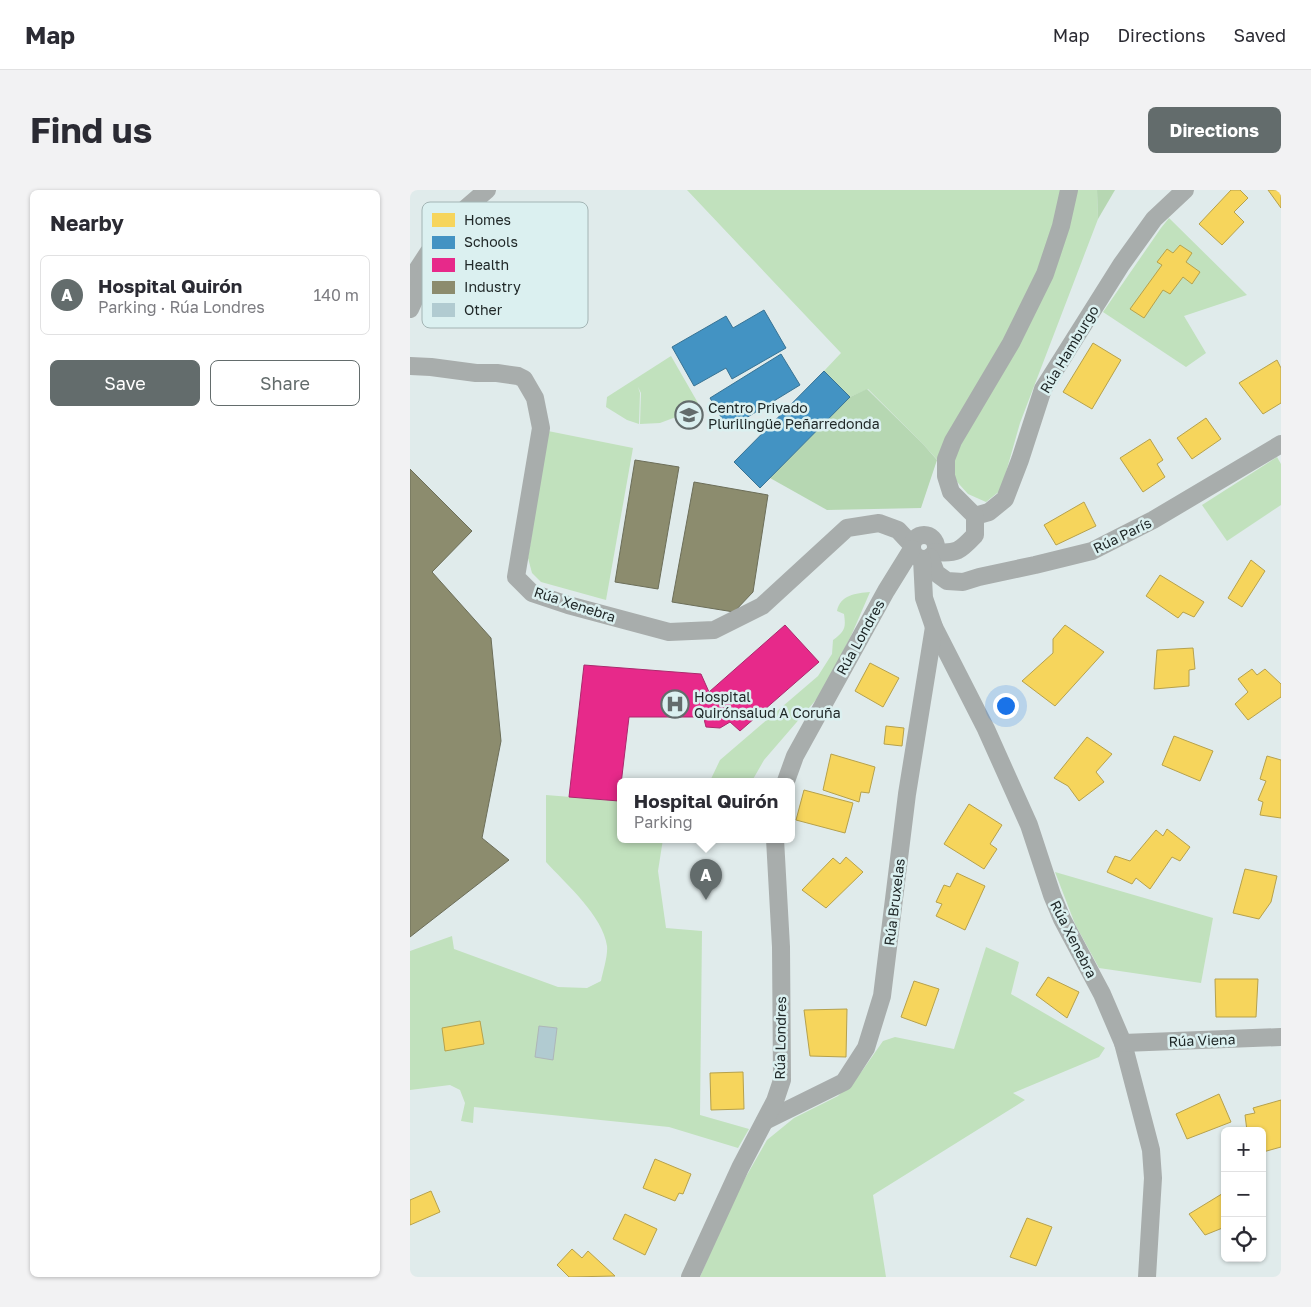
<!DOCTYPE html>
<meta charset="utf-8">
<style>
:root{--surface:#fff;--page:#f2f2f3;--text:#2b2b33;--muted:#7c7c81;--line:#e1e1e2;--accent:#636c6c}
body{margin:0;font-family:"Golos Text",sans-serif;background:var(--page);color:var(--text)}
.controls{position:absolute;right:15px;bottom:15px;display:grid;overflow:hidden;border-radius:8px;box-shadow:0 1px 4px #0004}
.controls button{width:45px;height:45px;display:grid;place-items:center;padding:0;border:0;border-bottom:1px solid var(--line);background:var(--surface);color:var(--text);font:25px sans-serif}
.you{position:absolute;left:595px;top:515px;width:18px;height:18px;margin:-12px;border:4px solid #fff;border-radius:50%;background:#1a73e8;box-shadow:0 0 0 8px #1a73e833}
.badge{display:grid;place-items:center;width:32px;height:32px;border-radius:50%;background:var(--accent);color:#fff;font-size:16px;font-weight:700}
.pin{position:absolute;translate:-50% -41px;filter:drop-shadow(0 1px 2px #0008)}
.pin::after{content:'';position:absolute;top:26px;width:18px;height:15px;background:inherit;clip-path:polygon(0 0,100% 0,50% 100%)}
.popup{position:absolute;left:207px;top:588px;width:178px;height:65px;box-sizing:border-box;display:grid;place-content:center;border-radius:8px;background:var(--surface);filter:drop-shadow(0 1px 4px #0005);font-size:16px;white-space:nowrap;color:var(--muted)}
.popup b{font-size:19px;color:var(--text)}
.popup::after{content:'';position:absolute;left:50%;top:100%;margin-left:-10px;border:10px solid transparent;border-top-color:var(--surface)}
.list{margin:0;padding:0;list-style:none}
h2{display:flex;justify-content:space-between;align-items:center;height:65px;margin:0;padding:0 20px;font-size:21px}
h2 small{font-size:16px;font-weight:400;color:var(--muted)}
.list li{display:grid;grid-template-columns:32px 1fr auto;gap:15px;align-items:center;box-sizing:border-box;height:80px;margin:0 10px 10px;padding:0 10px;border:1px solid var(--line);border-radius:8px}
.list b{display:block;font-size:19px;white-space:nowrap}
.list p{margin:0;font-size:16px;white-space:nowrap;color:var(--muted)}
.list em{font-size:16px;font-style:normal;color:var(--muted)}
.actions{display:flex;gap:10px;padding:15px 20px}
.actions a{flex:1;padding:11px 0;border:1px solid var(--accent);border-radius:8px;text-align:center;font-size:18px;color:var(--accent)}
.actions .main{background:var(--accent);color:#fff}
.icon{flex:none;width:28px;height:28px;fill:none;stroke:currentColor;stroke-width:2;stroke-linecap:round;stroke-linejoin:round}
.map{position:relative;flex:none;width:871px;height:1087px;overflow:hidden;border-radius:8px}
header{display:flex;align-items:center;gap:30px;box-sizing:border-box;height:70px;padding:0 25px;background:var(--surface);border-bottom:1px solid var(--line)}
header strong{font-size:24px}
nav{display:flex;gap:28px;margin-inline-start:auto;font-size:18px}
.intro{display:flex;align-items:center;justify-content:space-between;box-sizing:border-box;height:120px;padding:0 30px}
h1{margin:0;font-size:35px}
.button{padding:12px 22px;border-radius:8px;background:var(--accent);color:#fff;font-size:18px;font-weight:700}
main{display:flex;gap:30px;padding:0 30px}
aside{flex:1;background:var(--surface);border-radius:8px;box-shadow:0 1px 4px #0004}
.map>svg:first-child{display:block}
</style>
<header>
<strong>Map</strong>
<nav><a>Map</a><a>Directions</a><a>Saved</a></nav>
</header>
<div class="intro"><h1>Find us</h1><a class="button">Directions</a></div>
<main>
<aside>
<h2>Nearby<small></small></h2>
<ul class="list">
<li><span class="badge">A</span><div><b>Hospital Quirón</b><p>Parking · Rúa Londres</p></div><em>140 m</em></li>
</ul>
<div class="actions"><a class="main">Save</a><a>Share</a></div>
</aside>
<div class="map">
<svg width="871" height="1087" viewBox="0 0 871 1087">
<rect width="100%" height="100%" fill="#e0ebeb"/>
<g fill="#c1e1bd">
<polygon points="277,0 687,0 688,29 610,233 591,300 576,312 558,304 513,254 458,199 440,207 414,181 431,163"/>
<polygon points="759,28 837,105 774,126 796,163 776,177 693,122 751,38"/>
<polygon points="261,166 288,213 281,218 282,221 250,233 230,234 231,203 228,197 230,203 229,234 217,230 196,217 197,207"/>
<polygon points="138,241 223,258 196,410 131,392 122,383 118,368"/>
<polygon points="867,267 871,274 871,315 817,351 792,315"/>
<path d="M460 402 441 446 411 504 354 570 342 591H300L310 570 408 486 422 464 423 450C435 441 436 438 434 424L427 421C430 405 446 403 460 402Z"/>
<path d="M136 605 211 611V649H253L248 681 256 738 292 741 290 925 339 939 328 958 259 937 64 917 63 933 51 931 55 913 50 900 40 895 0 900V761L42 746 44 759 148 797 177 798 191 791C193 781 198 766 197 756 193 726 156 694 136 672Z"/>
<polygon points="645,682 803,728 791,793 689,778 665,734"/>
<polygon points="576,757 609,772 601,804 695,858 689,867 603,903 615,910 463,1005 476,1087 290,1087 322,1011 357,950 384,928 428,906 452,881 473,851 485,847 544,859"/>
</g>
<g fill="#b6d7b2">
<polygon points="687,0 705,0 688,29"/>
<polygon points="457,199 513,254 527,270 511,318 417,320 360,288 440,207"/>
</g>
<g fill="#f6d55c" stroke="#b6a14c">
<polygon points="821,0 830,0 838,8 824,22 834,32 812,55 789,34"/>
<polygon points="858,0 871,0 871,18"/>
<polygon points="770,55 782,63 776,72 790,82 782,94 773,87 760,104 753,100 734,128 720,119 752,75 747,72 757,59 763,63"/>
<polygon points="683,153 711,170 682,219 653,202"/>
<polygon points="867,170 871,178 871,213 853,224 829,193"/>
<polygon points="796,228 811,249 782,269 767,248"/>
<polygon points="740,249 753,270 747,274 755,287 733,302 710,268"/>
<polygon points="674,312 686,336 646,355 634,335"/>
<polygon points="841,370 855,381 832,417 818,408"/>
<polygon points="750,385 794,412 784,427 773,422 768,428 736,406"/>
<polygon points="655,435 694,462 645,516 612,491 643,463 643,449"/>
<polygon points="783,458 785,479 779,480 779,496 744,499 747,460"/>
<polygon points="460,473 489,488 473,517 445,501"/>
<polygon points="842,479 847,485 855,479 871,494 871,507 838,530 825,514 838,502 828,489"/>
<polygon points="476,536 494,538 492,556 474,554"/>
<polygon points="764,546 803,561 790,591 752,575"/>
<polygon points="677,547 702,564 686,582 694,592 669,611 658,596 644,588"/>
<polygon points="421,564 465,577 459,603 451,602 449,612 413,600"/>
<polygon points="857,566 871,570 871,628 850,625 853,612 848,610 856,591 850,589"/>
<polygon points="394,600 443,613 435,643 386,630"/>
<polygon points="559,614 592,635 580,654 587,659 574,679 534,654"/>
<polygon points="757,639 780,657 770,671 762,667 740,699 726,688 722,694 697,682 705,666 720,671 746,640 753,646"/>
<polygon points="436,667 453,682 416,718 392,700 423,668 430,674"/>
<polygon points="835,679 867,686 861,712 849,729 823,723"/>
<polygon points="547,683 575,696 555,740 526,726 532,714 526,712 534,695 540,697"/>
<polygon points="638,787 669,802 657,828 626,805"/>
<polygon points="805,789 848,789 846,827 806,827"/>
<polygon points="504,791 529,799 516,836 491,827"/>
<polygon points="437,819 436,867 400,866 394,820"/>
<polygon points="70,831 74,854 35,861 32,838"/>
<polygon points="333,882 334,919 301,920 300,883"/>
<polygon points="809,904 821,932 777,949 766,924"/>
<polygon points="871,910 871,957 853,962 852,957 852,941 837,941 835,925 845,923 843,918"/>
<polygon points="245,969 281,984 273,1004 269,1003 265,1011 233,998"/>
<polygon points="21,1001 30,1022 0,1035 0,1010"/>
<polygon points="815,1002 815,1037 795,1045 779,1024"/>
<polygon points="215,1024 247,1039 235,1065 203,1049"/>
<polygon points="617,1028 642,1037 626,1076 600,1067"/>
<polygon points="162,1059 172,1068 178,1061 205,1086 159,1087 147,1075"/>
</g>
<g fill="#4393c3" stroke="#387394">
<polygon points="354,120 376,158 322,189 316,178 284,196 262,157 316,126 323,138"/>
<polygon points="371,164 390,195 318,239 300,208"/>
<polygon points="414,181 440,207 350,298 324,272"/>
</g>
<polygon fill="#e7298a" stroke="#ab296d" points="375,435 409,472 330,541 320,532 310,538 296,537 294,529 284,527 219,527 209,611 159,607 174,475 291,484 299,502"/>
<g fill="#8c8c6e" stroke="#6c6e59">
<polygon points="225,270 269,277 248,399 205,392"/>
<polygon points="0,279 62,341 22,382 81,448 91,551 72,648 99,670 0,747"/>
<polygon points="284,292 358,305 343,402 324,422 262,412"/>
</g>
<polygon fill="#b1cbd1" stroke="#aeb6b8" points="129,836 147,838 143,870 125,867"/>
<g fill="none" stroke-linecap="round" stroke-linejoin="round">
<g stroke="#a8adac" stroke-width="18">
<polyline points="0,91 18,63 56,18 77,0"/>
<polyline points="0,119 18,79"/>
<polyline points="0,176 21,177 66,183 87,183 108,186 114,189 125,208 131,238 106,387 122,403 158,415 259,442 304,440 352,416 437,338 469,333 488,340 502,355"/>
<polyline points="565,326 579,322 595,309 610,270 633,199 711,75 744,29 775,0"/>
<circle cx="514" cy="357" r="12"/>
<path d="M525 362C547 364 550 361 565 345V326L541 302 536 286V269L543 251 601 153 635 84 651 36 659 0"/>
<polyline points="520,367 526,383 537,391 553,392 569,387 625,375 682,361 743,330 871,254"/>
<polyline points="512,369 514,408 524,437 576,539 619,635 642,705 652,729 692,804 713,853 741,960 743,988 737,1087"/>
<polyline points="376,591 385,566 476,401 502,359"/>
<polyline points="713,853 871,847"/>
<polyline points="355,931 434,892 456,858 472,806 497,604 524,437"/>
<polyline points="280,1087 330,978 365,911 372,890 371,757 365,649"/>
</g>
</g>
<defs>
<g id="school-ring" transform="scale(1.4375)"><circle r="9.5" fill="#dbf0f0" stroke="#636c6c" stroke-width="1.5"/><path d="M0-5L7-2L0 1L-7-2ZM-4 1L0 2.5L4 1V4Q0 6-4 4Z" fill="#636c6c"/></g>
<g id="hospital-ring" transform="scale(1.4375)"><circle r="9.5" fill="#dbf0f0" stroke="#636c6c" stroke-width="1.5"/><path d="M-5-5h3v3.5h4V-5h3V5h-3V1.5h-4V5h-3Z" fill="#636c6c"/></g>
</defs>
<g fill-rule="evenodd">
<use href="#school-ring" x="279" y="225"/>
<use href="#hospital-ring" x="265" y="514"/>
</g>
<g text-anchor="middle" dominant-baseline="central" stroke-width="5" stroke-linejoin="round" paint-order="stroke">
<g font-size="14" fill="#202828" stroke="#dbf0f0">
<text transform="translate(659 159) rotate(-59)">Rúa Hamburgo</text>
<text transform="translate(712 345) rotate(-26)">Rúa París</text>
<text transform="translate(165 414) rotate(18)">Rúa Xenebra</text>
<text transform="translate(450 447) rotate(-61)">Rúa Londres</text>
<text transform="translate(484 712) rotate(-83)">Rúa Bruxelas</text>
<text transform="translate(664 749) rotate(63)">Rúa Xenebra</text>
<text transform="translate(370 848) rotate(-89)">Rúa Londres</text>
<text transform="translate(792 850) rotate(-2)">Rúa Viena</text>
</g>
<g font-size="14" fill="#202828" stroke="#dbf0f0" text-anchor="start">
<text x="298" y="217">Centro Privado<tspan x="298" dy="16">Plurilingüe Peñarredonda</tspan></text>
<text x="284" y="506">Hospital<tspan x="284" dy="16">Quirónsalud A Coruña</tspan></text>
</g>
</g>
<rect x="12" y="12" width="166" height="126" rx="8" fill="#dbf0f0" stroke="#a3b4b4" stroke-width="1"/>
<rect x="22" y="23" width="23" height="14" fill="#f6d55c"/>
<rect x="22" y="46" width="23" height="13" fill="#4393c3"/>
<rect x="22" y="68" width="23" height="14" fill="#e7298a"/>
<rect x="22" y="91" width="23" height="13" fill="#8c8c6e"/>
<rect x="22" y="113" width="23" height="14" fill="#b1cbd1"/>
<g font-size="14" fill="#202828">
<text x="54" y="35">Homes</text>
<text x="54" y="57">Schools</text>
<text x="54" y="80">Health</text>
<text x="54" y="102">Industry</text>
<text x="54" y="125">Other</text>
</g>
</svg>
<div class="controls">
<button>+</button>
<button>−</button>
<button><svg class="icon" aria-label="locate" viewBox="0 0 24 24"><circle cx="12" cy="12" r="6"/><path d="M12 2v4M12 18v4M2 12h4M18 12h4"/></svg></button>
</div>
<div class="you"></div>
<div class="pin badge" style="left:296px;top:710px">A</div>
<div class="popup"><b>Hospital Quirón</b>Parking</div>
</div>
</main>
